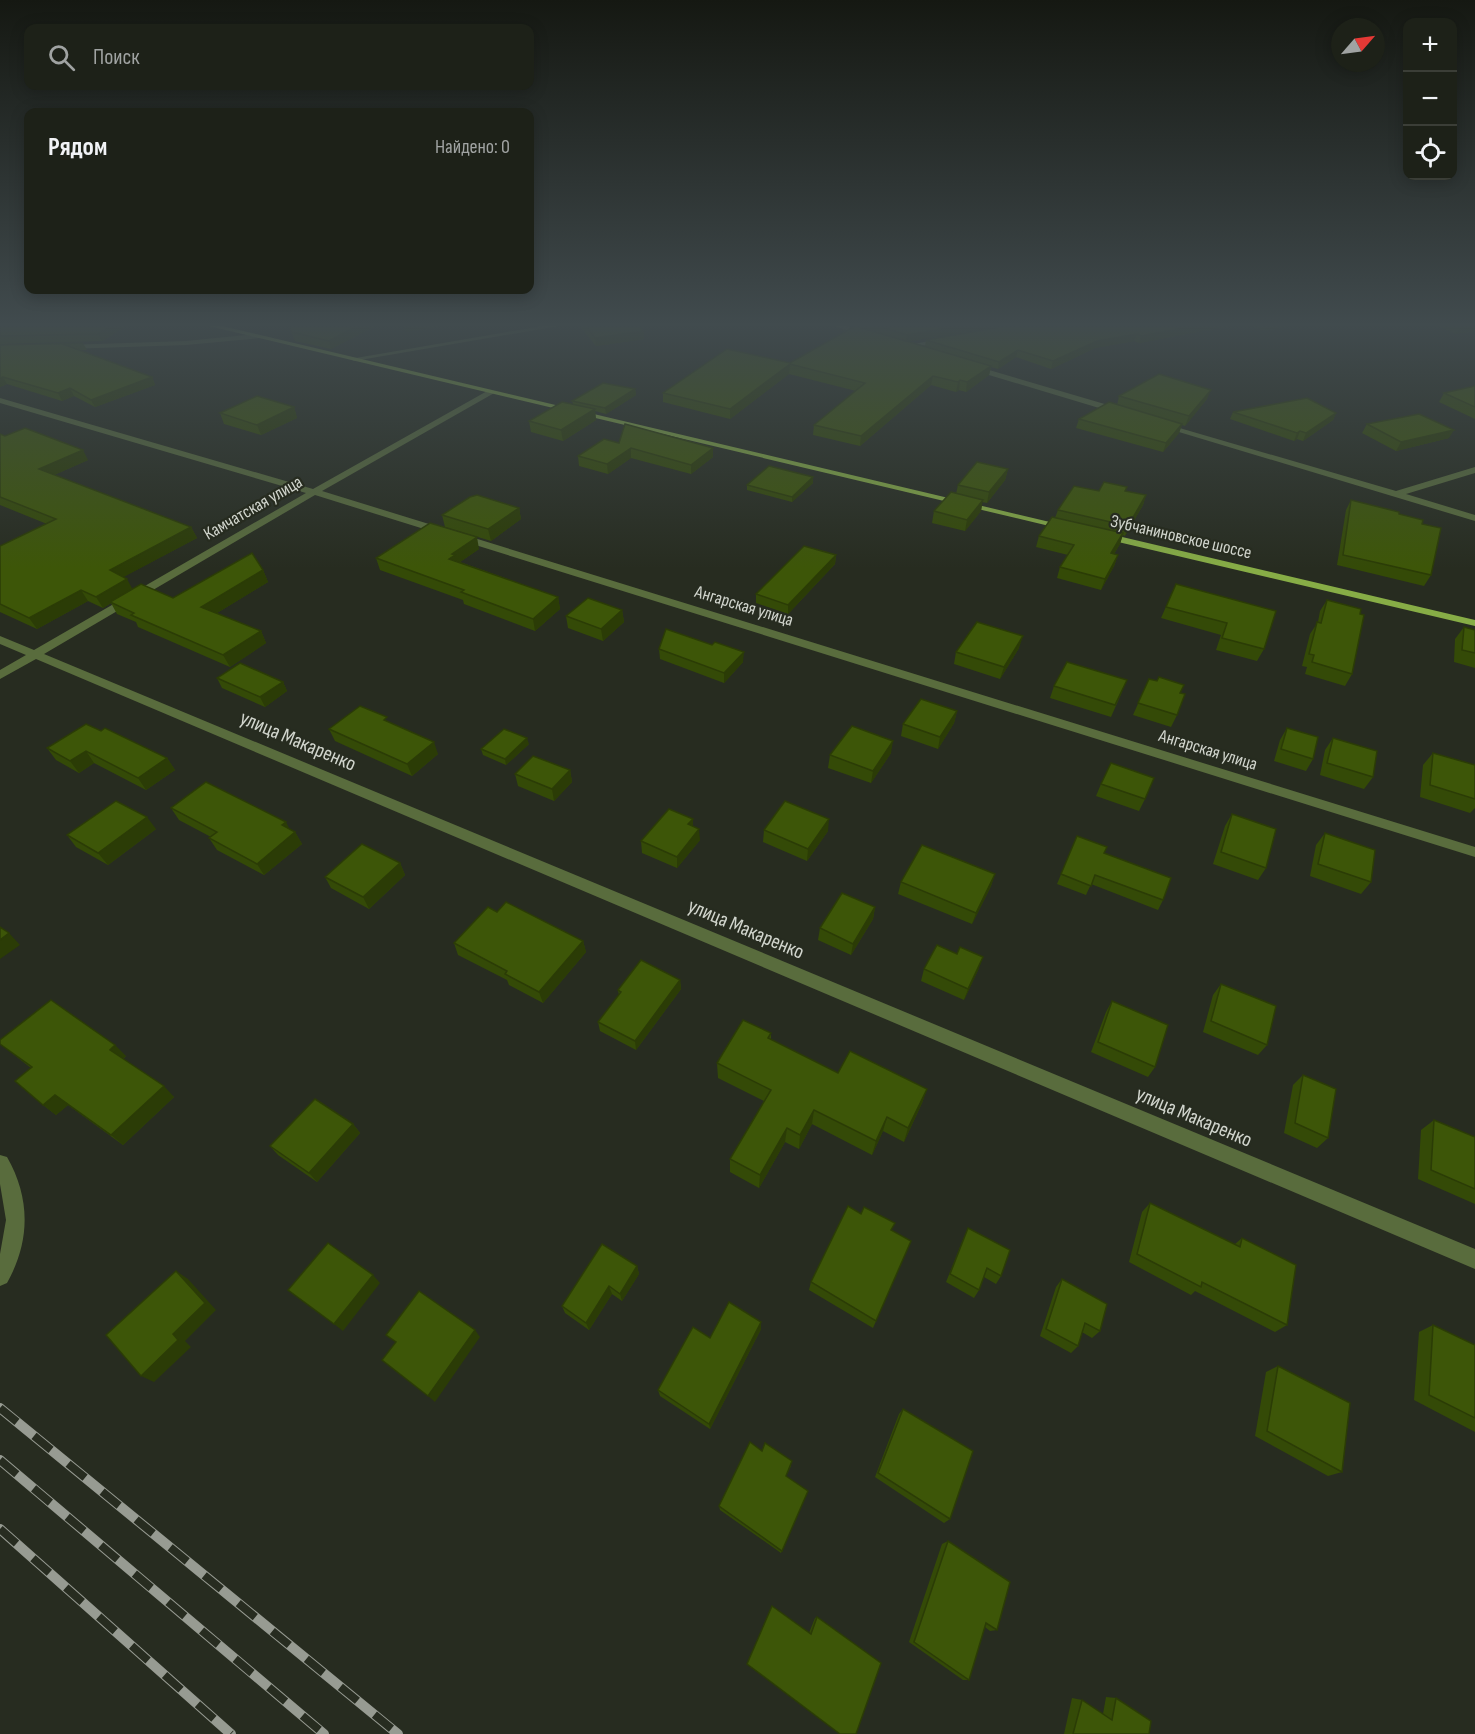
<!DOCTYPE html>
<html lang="ru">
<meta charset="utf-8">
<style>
:root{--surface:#1d2118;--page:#252921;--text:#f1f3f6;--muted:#a0a3a2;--line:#3b3e37}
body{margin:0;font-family:"Sofia Sans Condensed",sans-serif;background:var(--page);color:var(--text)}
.controls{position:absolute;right:18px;top:18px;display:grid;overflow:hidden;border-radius:12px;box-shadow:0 3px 15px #0003}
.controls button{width:54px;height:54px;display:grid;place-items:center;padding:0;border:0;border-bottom:2px solid var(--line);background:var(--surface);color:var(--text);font:30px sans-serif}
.compass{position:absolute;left:1331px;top:18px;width:54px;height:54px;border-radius:50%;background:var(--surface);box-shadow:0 3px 15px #0003;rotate:62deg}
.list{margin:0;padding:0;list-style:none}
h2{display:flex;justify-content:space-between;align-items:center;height:78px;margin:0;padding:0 24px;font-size:26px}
h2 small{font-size:20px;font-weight:400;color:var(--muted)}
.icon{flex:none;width:33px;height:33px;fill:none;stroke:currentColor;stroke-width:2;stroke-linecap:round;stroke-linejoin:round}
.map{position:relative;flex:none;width:1475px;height:1734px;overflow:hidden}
.search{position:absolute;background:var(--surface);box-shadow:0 3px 15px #0003;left:24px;top:24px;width:510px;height:66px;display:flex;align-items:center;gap:15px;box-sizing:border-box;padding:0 21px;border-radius:12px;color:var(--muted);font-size:22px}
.panel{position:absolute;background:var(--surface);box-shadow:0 3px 15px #0003;left:24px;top:108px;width:510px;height:186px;border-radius:12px}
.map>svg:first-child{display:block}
</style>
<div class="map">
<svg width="1475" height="1734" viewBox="0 0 1475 1734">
<rect width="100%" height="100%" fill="#272c20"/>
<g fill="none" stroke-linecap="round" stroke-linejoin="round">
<g fill="#596c3d" fill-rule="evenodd">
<polygon points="542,326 559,326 354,361 350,359"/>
<polygon points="835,326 846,326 873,336 866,338"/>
<polygon points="257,334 260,338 186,345 66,349 62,347 66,345 186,341"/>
<polygon points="944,338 947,342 903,349 899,347"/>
<polygon points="972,365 1125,410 1126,412 1119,414 969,369 968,367"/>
<polygon points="489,390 496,392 322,491 1475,847 1475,857 315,495 44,654 1475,1249 1475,1269 36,659 0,679 0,670 26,655 0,644 0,636 34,650 306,493 0,403 0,398 313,489"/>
<polygon points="1159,422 1396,491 1475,467 1475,473 1406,494 1475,515 1475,521 1159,426"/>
<path d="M0 1155 7 1157C31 1199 30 1242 7 1283L0 1286V1254L6 1220 0 1184Z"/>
</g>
<g fill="#87ad46" fill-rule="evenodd">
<polygon points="209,326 222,326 1071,527 1066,530"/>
<polygon points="1101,532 1475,620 1475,626 1097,537 1096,535"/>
</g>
<g stroke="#979b92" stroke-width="10">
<g id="rail">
<polyline points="0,1408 398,1734"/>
<polyline points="0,1460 324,1734"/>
<polyline points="0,1529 231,1734"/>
</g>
</g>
<use href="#rail" stroke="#272c20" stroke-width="8" stroke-dasharray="22" stroke-linecap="butt"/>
</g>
<g fill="#344a07">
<polygon points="0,326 126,326 102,341 0,344"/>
<polygon points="289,326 375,326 331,349 295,341"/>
<polygon points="580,326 639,326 644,339 596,346"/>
<polygon points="860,326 1000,326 908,341 925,346 926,340 1006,326 1229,326 1139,343 1134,341 1095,348 1051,369 1016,357 998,369 991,367 989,375 966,392 959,390 956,392 931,385 860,446 813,435 814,425 856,391 789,374 730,419 663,402 663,393 790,363 862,328"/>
<polygon points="1253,326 1288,326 1264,331"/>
<polygon points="1438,326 1475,326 1475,331 1456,334"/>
<polygon points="83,343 87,350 78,350 152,377 155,385 95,407 74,396 62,401 7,384 0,387 0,345"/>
<polygon points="1475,386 1475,419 1439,402 1444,393"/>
<polygon points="635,389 636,395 606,414 595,411 596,420 563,441 531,432 529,421 573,404 572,401"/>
<polygon points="1119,396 1207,399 1185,426 1182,425 1179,433 1163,452 1076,428 1079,419 1117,405"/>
<polygon points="294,407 297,418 261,435 224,424 220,413"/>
<polygon points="1233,412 1336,413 1333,420 1303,441 1297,439 1294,441 1230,419"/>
<polygon points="1367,424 1449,438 1396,451 1362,433"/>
<polygon points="0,434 88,460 54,475 191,527 197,538 123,577 132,589 173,598 263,570 268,582 217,613 261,631 266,643 230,667 138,627 136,622 117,614 111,603 103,608 88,601 37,629 0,612 0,546 47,524 0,505"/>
<polygon points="619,443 713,448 713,457 691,474 631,458 608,474 579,466 578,456"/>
<polygon points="1008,469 1005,480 987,503 982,502 981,511 965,531 932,523 934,511 956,494 958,485"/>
<polygon points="813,477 813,483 792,502 747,490 747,485"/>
<polygon points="1099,491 1125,491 1146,495 1143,505 1125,536 1123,535 1120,544 1114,554 1118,555 1114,566 1101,590 1057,578 1060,567 1068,555 1036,547 1039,536 1055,518 1058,510"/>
<polygon points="1351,500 1399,514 1422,524 1431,575 1424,586 1337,565 1346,510"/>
<polygon points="519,508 521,519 491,541 445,527 442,515"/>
<polygon points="479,549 460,562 558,597 560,609 535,631 464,604 463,600 380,570 376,558"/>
<polygon points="836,555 835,564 788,614 756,603 756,594"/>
<polygon points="1176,584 1264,649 1257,661 1216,650 1221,635 1161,618"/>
<polygon points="1327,600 1352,674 1345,686 1305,674 1307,667 1302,666 1310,634 1318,622 1320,611"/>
<polygon points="622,610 624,622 603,641 568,628 566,616"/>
<polygon points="1464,627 1475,630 1475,668 1454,662 1455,639"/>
<polygon points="1019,648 1000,679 954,664 956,652"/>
<polygon points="659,649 743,662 724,683 660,659"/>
<polygon points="217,678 283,682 287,691 265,707 222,688"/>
<polygon points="1149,679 1180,693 1177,715 1171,727 1133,715"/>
<polygon points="1054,686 1122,692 1111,717 1050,698"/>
<polygon points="957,711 954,723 938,749 901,736 903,724"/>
<polygon points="389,722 438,754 412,776 335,741 329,729"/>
<polygon points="1287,728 1313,759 1306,771 1274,761 1280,740"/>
<polygon points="101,731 167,758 175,770 146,790 94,763 79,773 56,760 47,748"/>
<polygon points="1333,738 1373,777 1364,789 1320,775 1325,750"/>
<polygon points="529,744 506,765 483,755 481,749"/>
<polygon points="891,753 871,783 828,768 830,755"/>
<polygon points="1433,753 1475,765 1475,808 1470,813 1420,797 1423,765"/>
<polygon points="570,770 572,782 554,801 518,786 515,774"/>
<polygon points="1101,784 1145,799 1139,811 1096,796"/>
<polygon points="171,808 290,829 295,832 302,844 264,875 217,850 209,838 211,837 179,820"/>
<polygon points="1232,814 1266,868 1258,880 1213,864 1225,826"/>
<polygon points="693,819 693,826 700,840 677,868 642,853 641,841"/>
<polygon points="156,829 108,865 76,847 67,835"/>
<polygon points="764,830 828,831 807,861 763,842"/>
<polygon points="1325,833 1371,882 1361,894 1310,876 1316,845"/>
<polygon points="1077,836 1104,853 1163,900 1158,910 1091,884 1086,895 1057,884"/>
<polygon points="400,863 405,875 369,909 331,888 325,877"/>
<polygon points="995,874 991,886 972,924 898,894 901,882"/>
<polygon points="875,907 873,919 851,955 818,940 820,928"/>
<polygon points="497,912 583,941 586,952 543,1003 509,985 507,980 458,955 454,943"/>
<polygon points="957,954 979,968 964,1000 921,981 924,969"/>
<polygon points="680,980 681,989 636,1050 600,1031 598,1022 619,995 618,990"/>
<polygon points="1221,984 1267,1045 1258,1055 1203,1032 1213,995"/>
<polygon points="1112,1001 1155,1067 1148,1077 1091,1052 1106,1012"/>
<polygon points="771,1033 771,1040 838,1073 927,1089 922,1103 904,1142 883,1131 872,1155 812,1124 799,1149 785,1142 759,1188 730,1172 730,1159 764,1101 718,1078 717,1063"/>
<polygon points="0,1044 126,1056 123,1059 174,1097 123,1145 68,1105 56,1115 43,1105 31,1068"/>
<polygon points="1303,1075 1328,1138 1317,1148 1284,1133 1293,1085"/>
<polygon points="1434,1120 1475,1137 1475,1204 1418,1179 1421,1130"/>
<polygon points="353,1124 360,1133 317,1182 278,1155 270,1146"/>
<polygon points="1150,1203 1235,1244 1242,1238 1287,1325 1275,1332 1195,1291 1191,1295 1129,1262 1142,1212"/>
<polygon points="968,1228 1001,1276 996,1284 984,1277 979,1290 974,1298 946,1282 964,1237"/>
<polygon points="892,1231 911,1241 873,1328 809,1290 811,1282"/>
<polygon points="637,1266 639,1274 622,1301 612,1294 589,1330 565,1313 562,1306"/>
<polygon points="1062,1279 1100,1331 1092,1338 1082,1332 1078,1346 1071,1353 1040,1336 1056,1287"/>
<polygon points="1433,1325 1475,1345 1475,1432 1414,1400 1419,1332"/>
<polygon points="761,1329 710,1429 660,1396 658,1390 710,1338"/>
<polygon points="1278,1366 1342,1472 1328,1476 1255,1436 1266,1372"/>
<polygon points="903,1409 950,1519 944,1523 875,1477 899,1414"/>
<polygon points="762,1451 791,1466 786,1476 808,1491 781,1553 720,1510 719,1506"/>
<polygon points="948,1541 997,1630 990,1631 985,1627 969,1680 963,1680 909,1642 942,1544"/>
<polygon points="817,1617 881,1663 809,1633 815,1618"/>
<polygon points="1106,1697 1116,1698 1149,1734 1064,1734 1072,1698 1082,1700 1103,1714"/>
</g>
<g fill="#2b3c06">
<polygon points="111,326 126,326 102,341 98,334"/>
<polygon points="357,326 375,326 331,349 329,341"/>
<polygon points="404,326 438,326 438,327 405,332"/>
<polygon points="959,326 1000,326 906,342 907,335"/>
<polygon points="1195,326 1229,326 1139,343 1141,336"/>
<polygon points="1266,326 1288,326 1264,331"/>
<polygon points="1465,326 1475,326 1475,331 1456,334 1460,327"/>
<polygon points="644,331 644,339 596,346 595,338"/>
<polygon points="1137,334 1134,341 1095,348 1051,369 1053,361 1097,341"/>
<polygon points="1018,350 1016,357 998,369 999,362"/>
<polygon points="790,364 789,374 730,419 730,409"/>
<polygon points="991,366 989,375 966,392 967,382"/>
<polygon points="933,376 931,385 860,446 861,436"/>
<polygon points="3,377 7,384 0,387 0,378"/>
<polygon points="152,377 155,385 95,407 91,400"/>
<polygon points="960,380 959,390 956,392 958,382"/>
<polygon points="70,388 74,396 62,401 58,393"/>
<polygon points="635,389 636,395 606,414 605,408"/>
<polygon points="1211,390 1207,399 1185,426 1189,416"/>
<polygon points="294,407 297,418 261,435 257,425"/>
<polygon points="595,409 596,420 563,441 561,430"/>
<polygon points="1336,413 1333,420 1303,441 1306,433"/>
<polygon points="1182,424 1179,433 1163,452 1166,443"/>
<polygon points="1454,430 1449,438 1396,451 1401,442"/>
<polygon points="1300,431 1297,439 1294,441 1297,433"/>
<polygon points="631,448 631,458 608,474 607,464"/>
<polygon points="713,448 713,457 691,474 691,465"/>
<polygon points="83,450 88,460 45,479 39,469"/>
<polygon points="1008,469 1005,480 987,503 989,492"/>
<polygon points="813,477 813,483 792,502 792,497"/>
<polygon points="1146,495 1143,505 1125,536 1128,526"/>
<polygon points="983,500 981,511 965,531 967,520"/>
<polygon points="519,508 521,519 491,541 488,529"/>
<polygon points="191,527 197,538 116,581 110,570"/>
<polygon points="1123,533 1120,544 1108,564 1111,553"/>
<polygon points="477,537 479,549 457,564 449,559 452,554"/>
<polygon points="836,555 835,564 788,614 788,605"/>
<polygon points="1118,555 1114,566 1101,590 1105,579"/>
<polygon points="263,570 268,582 207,619 201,607"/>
<polygon points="127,579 133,590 110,602 111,603 103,608 96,597"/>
<polygon points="81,590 88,601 37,629 29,618"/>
<polygon points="558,597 560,609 535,631 533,619"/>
<polygon points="622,610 624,622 603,641 601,629"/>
<polygon points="261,631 266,643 230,667 223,655"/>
<polygon points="1023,636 1019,648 1000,679 1004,667"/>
<polygon points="744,652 743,662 724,683 724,673"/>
<polygon points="283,682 287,691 265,707 260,697"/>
<polygon points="957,711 954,723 938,749 940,737"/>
<polygon points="527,738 529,744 506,765 505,759"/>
<polygon points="893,741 891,753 871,783 873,771"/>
<polygon points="434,742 438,754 412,776 407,764"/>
<polygon points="86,751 94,763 79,773 70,761"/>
<polygon points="167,758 175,770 146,790 138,778"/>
<polygon points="570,770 572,782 554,801 552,789"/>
<polygon points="147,817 156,829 108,865 98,853"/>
<polygon points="693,819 693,831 688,824"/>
<polygon points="829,819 828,831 807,861 808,849"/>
<polygon points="286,822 292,834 282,825"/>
<polygon points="699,829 700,840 677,868 677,857"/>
<polygon points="295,832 302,844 264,875 257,864"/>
<polygon points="400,863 405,875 369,909 363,897"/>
<polygon points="995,874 991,886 972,924 976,913"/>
<polygon points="875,907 873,919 851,955 853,944"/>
<polygon points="9,933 20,945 0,959 0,940"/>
<polygon points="583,941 586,952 543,1003 539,992"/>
<polygon points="983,957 979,968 964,1000 968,989"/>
<polygon points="680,980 681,989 636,1050 635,1041"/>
<polygon points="115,1045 126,1056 121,1060 110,1050"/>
<polygon points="164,1086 174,1097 123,1145 111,1135"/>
<polygon points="927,1089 922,1103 904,1142 908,1128"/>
<polygon points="55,1095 68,1105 56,1115 43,1105"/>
<polygon points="814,1110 812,1124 799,1149 800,1135"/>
<polygon points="887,1117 883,1131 872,1155 876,1141"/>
<polygon points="353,1124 360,1133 317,1182 309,1173"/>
<polygon points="787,1128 785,1142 759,1188 760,1175"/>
<polygon points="637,1266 639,1274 622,1301 620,1294"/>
<polygon points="176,1271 188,1279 216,1310 185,1341 191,1347 154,1382 141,1376 173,1334"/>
<polygon points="373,1275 380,1283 343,1331 334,1324"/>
<polygon points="609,1286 612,1294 589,1330 586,1323"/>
<polygon points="761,1322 761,1329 710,1429 709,1424"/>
<polygon points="475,1330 480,1337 435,1402 428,1396"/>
</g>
<g fill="#3d5608" stroke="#2b3c06" stroke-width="1.5">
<polygon points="0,326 111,326 98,334 0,336"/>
<polygon points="289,326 357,326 329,341 292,332"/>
<polygon points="586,326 639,326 644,331 595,338"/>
<polygon points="855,326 991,366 967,382 960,380 958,382 933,376 861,436 814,425 865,383 790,364 730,409 663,393 727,349 790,363"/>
<polygon points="878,326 959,326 907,335"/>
<polygon points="1006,326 1195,326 1141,336 1137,334 1097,341 1053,361 1018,350 999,362 926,340"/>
<polygon points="60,343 152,377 91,400 70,388 58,393 3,377 0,378 0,345 83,343"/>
<polygon points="1159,374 1211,390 1189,416 1119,396"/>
<polygon points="603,383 635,389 605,408 572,401"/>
<polygon points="1475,386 1475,407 1444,393"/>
<polygon points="257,396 294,407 257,425 220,413"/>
<polygon points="1307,398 1336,413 1306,433 1300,431 1297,433 1233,412"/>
<polygon points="562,402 595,409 561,430 529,421"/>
<polygon points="1109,402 1182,424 1166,443 1079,419"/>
<polygon points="1419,414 1454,430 1401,442 1367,424"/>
<polygon points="625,424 713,448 691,465 631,448 607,464 578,456 604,439 619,443"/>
<polygon points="25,428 83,450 39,469 191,527 110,570 127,579 96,597 81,590 29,618 0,604 0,546 56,519 0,497 0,434 5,436"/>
<polygon points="977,462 1008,469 989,492 958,485"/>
<polygon points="769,466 813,477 792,497 747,485"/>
<polygon points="1104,482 1127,487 1125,491 1146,495 1128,526 1058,510 1074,486 1099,491"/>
<polygon points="951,492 983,500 967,520 934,511"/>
<polygon points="477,495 519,508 488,529 442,515 470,497"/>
<polygon points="1351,500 1399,512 1399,514 1423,520 1422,524 1441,528 1431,575 1343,555"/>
<polygon points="1052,517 1123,533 1111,553 1118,555 1105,579 1060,567 1074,545 1039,536"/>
<polygon points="430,523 477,537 452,554 455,555 449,559 558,597 533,619 461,592 464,590 376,558"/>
<polygon points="804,546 836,555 788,605 756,594"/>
<polygon points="252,553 263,570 201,607 261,631 223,655 131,615 134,613 110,602 141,584 173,598"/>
<polygon points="1176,584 1276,611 1264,649 1222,638 1227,623 1166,607"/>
<polygon points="588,598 622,610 601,629 566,616"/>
<polygon points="1327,600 1361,609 1360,614 1364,615 1352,674 1312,662 1314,655 1309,654 1317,622 1321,623"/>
<polygon points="977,622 1023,636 1004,667 956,652"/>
<polygon points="1464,627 1475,630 1475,653 1462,650"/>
<polygon points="666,629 712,645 715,642 744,652 724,673 659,649"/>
<polygon points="1067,662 1127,680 1115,705 1054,686"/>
<polygon points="240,663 283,682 260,697 217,678"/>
<polygon points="1159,677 1184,685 1180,693 1185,694 1177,715 1138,703 1149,679 1157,681"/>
<polygon points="921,699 957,711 940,737 903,724"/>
<polygon points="360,706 387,717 384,720 434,742 407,764 329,729"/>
<polygon points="86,724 101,731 105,728 167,758 138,778 86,751 70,761 47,748"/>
<polygon points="852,726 893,741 873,771 830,755"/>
<polygon points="1287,728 1318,737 1313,759 1281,749"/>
<polygon points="504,729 527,738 505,759 481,749"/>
<polygon points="1333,738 1377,751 1373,777 1327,763"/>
<polygon points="1433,753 1475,765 1475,799 1430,785"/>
<polygon points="533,756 570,770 552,789 515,774"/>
<polygon points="1111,763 1154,778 1145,799 1101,784"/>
<polygon points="206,782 286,822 282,825 295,832 257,864 209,838 217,832 171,808"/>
<polygon points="116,801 147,817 98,853 67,835"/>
<polygon points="785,801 829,819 808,849 764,830"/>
<polygon points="669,809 693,819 688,824 699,829 677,857 641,841"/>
<polygon points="1232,814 1276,829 1266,868 1221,852"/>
<polygon points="1325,833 1375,850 1371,882 1318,864"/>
<polygon points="1077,836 1107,847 1104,853 1171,878 1163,900 1095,875 1091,886 1061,874"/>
<polygon points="362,844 400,863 363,897 325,877"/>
<polygon points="922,845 995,874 976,913 901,882"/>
<polygon points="842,893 875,907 853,944 820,928"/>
<polygon points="506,902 583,941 539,992 505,974 507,971 454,943 488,907 497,912"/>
<polygon points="0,927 9,933 0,940"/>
<polygon points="937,945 957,954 960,947 983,957 968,989 924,969"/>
<polygon points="641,960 680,980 635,1041 598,1022 621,992 618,990"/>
<polygon points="1221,984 1276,1006 1267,1045 1211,1021"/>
<polygon points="51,1000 115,1045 110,1050 164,1086 111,1135 55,1095 43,1105 15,1081 32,1067 0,1044 0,1040"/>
<polygon points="1112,1001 1168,1025 1155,1067 1098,1042"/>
<polygon points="743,1020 771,1033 768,1038 838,1073 850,1051 927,1089 908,1128 887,1117 876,1141 814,1110 800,1135 787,1128 760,1175 730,1159 771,1090 717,1063"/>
<polygon points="1303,1075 1336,1089 1328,1138 1295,1123"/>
<polygon points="315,1099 353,1124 309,1173 270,1146"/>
<polygon points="1434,1120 1475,1137 1475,1189 1431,1170"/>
<polygon points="1150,1203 1240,1247 1242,1238 1296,1265 1287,1325 1202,1282 1201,1287 1137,1254"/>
<polygon points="848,1206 861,1214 864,1207 895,1223 891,1230 911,1241 876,1321 811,1282"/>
<polygon points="968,1228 1010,1250 1001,1276 987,1268 979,1290 950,1274"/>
<polygon points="328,1243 373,1275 334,1324 288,1290"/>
<polygon points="602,1244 637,1266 620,1294 609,1286 586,1323 562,1306"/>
<polygon points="176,1271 205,1303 173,1334 178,1340 141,1376 106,1335"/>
<polygon points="1062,1279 1107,1304 1100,1331 1085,1323 1078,1346 1046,1329"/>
<polygon points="419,1291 475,1330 428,1396 382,1360 396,1342 386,1335"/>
<polygon points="729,1302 761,1322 709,1424 658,1390 693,1327 710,1338"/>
<polygon points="1433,1325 1475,1345 1475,1418 1429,1395"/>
<polygon points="1278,1366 1350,1403 1342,1472 1267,1431"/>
<polygon points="903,1409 973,1451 950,1519 878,1473"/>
<polygon points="750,1442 762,1451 765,1443 792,1461 786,1476 808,1491 782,1551 719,1506"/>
<polygon points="948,1541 1010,1582 997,1630 986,1623 969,1680 914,1642"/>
<polygon points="772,1606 811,1634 817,1617 881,1663 856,1734 840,1734 747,1664"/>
<polygon points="1116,1698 1151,1721 1149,1734 1073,1734 1082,1700 1112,1720"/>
</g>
<linearGradient id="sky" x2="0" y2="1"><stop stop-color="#151812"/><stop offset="0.57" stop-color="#414b4e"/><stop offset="1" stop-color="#414b4e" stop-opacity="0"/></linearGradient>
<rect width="1475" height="569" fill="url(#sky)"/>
<g text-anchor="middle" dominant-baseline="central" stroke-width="4.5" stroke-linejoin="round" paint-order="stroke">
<g font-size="18" fill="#d1d5cd" stroke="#272c20">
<text transform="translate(253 508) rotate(-30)">Камчатская улица</text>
<text transform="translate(1181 537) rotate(13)">Зубчаниновское шоссе</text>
<text transform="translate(744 606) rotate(17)">Ангарская улица</text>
<text transform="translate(1208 750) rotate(17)">Ангарская улица</text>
</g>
<g font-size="21" fill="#d1d5cd" stroke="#272c20">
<text transform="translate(298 741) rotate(23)">улица Макаренко</text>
<text transform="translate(746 929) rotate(23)">улица Макаренко</text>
<text transform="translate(1194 1117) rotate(23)">улица Макаренко</text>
</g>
</g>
</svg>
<div class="controls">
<button>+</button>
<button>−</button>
<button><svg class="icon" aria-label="locate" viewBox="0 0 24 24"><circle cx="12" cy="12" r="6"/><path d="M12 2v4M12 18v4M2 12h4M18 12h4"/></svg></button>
</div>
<svg class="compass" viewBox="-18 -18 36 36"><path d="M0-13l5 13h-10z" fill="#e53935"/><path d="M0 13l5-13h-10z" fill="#a0a3a2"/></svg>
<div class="search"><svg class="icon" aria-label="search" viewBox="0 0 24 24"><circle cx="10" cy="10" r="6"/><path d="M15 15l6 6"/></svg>Поиск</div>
<section class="panel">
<h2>Рядом<small>Найдено: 0</small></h2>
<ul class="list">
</ul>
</section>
</div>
